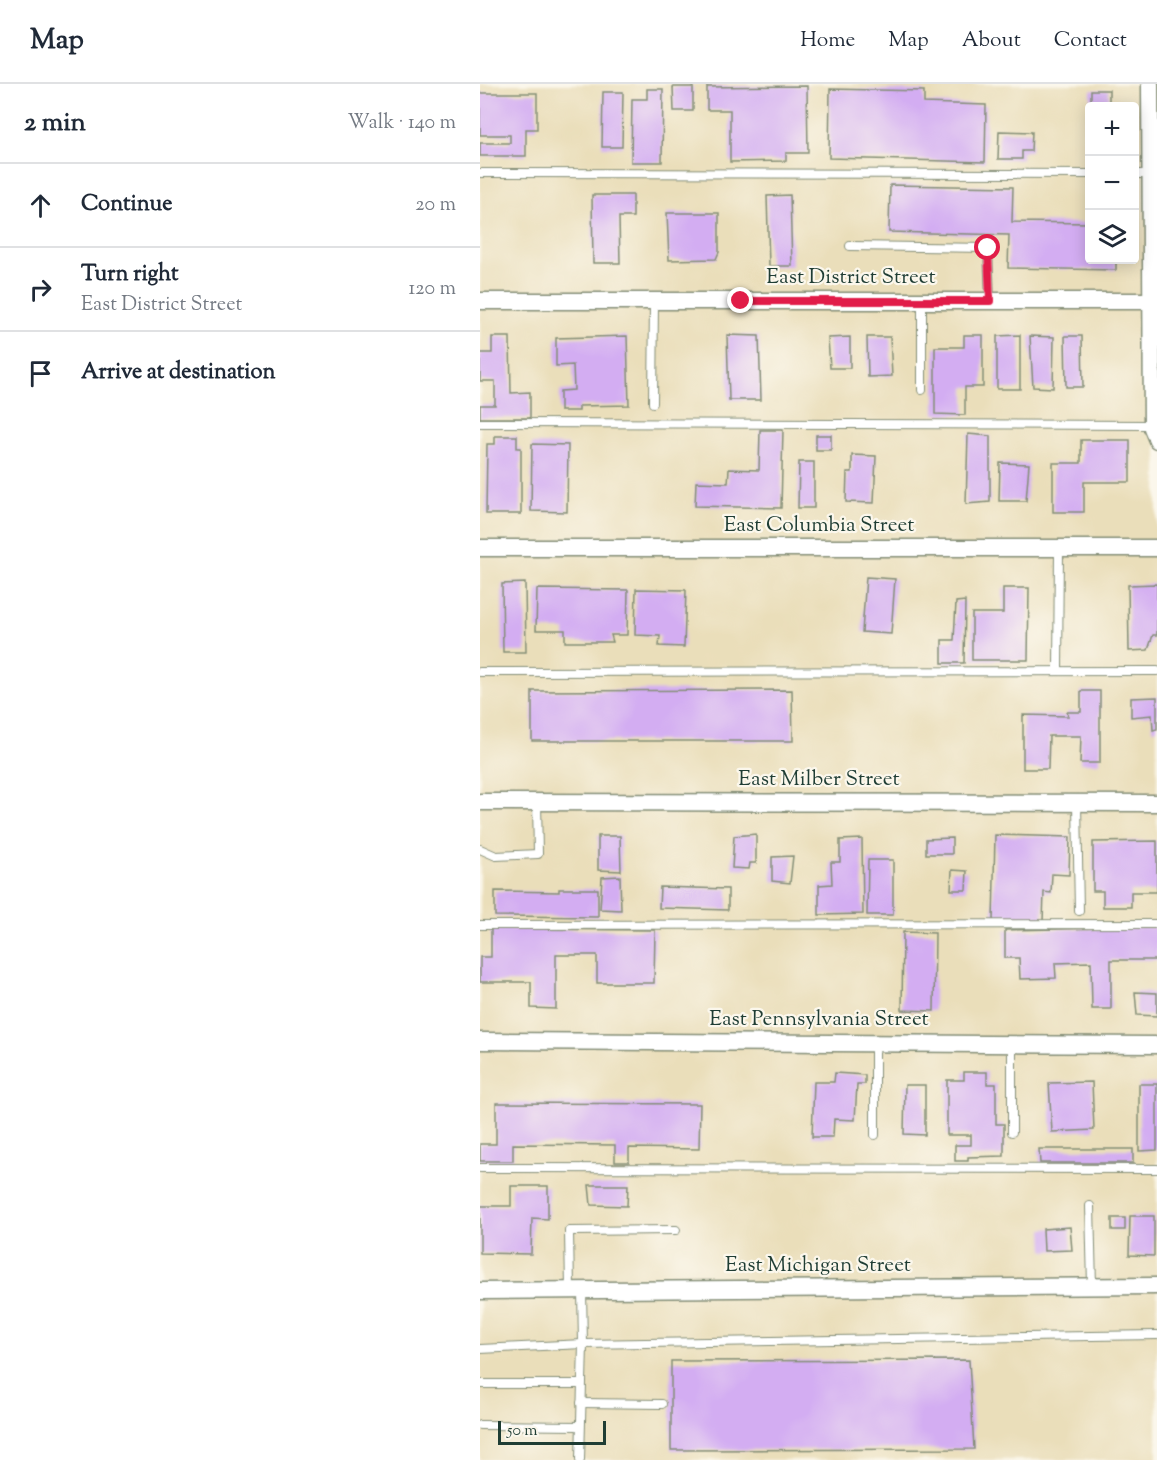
<!DOCTYPE html>
<meta charset="utf-8">
<style>
:root{--surface:#fff;--page:#f2f2f3;--text:#1f2937;--muted:#747a83;--line:#e0e1e3}
body{margin:0;font-family:"Sorts Mill Goudy",serif;background:var(--page);color:var(--text)}
.controls{position:absolute;right:18px;top:18px;display:grid;overflow:hidden;border-radius:6px;box-shadow:0 3px 15px #0003}
.controls button{width:54px;height:54px;display:grid;place-items:center;padding:0;border:0;border-bottom:2px solid var(--line);background:var(--surface);color:var(--text);font:30px sans-serif}
.scale{position:absolute;left:18px;bottom:15px;width:108px;box-sizing:border-box;padding-left:6px;border:3px solid #1f3d34;border-top:0;font-size:16px;line-height:21px;white-space:nowrap;color:#1f3d34;-webkit-text-stroke:4px #fbf7ec;paint-order:stroke}
.stop{position:absolute;width:18px;height:18px;margin:-14px;border:4px solid #e11d48;border-radius:50%;background:#fff}
.stop.end{background:#e11d48;border-color:#fff;box-shadow:0 2px 6px #0008}
.list{margin:0;padding:0;list-style:none}
h2{display:flex;justify-content:space-between;align-items:center;height:78px;margin:0;padding:0 24px;font-size:26px}
h2 small{font-size:20px;font-weight:400;color:var(--muted)}
.list li{display:grid;grid-template-columns:39px 1fr auto;gap:18px;align-items:center;box-sizing:border-box;height:84px;padding:0 24px;border-top:2px solid var(--line)}
.list b{display:block;font-size:22px;white-space:nowrap}
.list p{margin:0;font-size:20px;white-space:nowrap;color:var(--muted)}
.list em{font-size:20px;font-style:normal;color:var(--muted)}
.icon{flex:none;width:33px;height:33px;fill:none;stroke:currentColor;stroke-width:2;stroke-linecap:round;stroke-linejoin:round}
.map{position:relative;flex:none;width:677px;height:1376px;overflow:hidden}
header{display:flex;align-items:center;gap:36px;box-sizing:border-box;height:84px;padding:0 30px;background:var(--surface);border-bottom:2px solid var(--line)}
header strong{font-size:28px}
nav{display:flex;gap:33px;margin-inline-start:auto;font-size:21px}
main{display:flex}
aside{flex:1;background:var(--surface)}
.map>svg:first-child{display:block}
</style>
<header>
<strong>Map</strong>
<nav><a>Home</a><a>Map</a><a>About</a><a>Contact</a></nav>
</header>
<main>
<aside>
<h2>2 min<small>Walk · 140 m</small></h2>
<ul class="list">
<li><svg class="icon" aria-label="ahead" viewBox="0 0 24 24"><path d="M12 20V5M6 11l6-6 6 6"/></svg><div><b>Continue</b></div><em>20 m</em></li>
<li><svg class="icon" aria-label="right" viewBox="0 0 24 24"><path d="M7 20v-9h11M14 6l5 5-5 5"/></svg><div><b>Turn right</b><p>East District Street</p></div><em>120 m</em></li>
<li><svg class="icon" aria-label="arrive" viewBox="0 0 24 24"><path d="M6 21V4h12l-3 4 3 4H6"/></svg><div><b>Arrive at destination</b></div></li>
</ul>
</aside>
<div class="map">
<svg width="677" height="1376" viewBox="0 0 677 1376">
<rect width="100%" height="100%" fill="#fbf7ec"/>
<filter id="ink" filterUnits="userSpaceOnUse"><feTurbulence type="fractalNoise" baseFrequency=".0167" numOctaves="2"/><feDisplacementMap in="SourceGraphic" scale="12" xChannelSelector="R" yChannelSelector="G"/><feConvolveMatrix kernelMatrix="1 2 1 2 8 2 1 2 1" color-interpolation-filters="sRGB"/></filter>
<filter id="wash" filterUnits="userSpaceOnUse"><feTurbulence type="fractalNoise" baseFrequency=".008" numOctaves="4" result="noise"/><feDisplacementMap in="SourceGraphic" scale="24" xChannelSelector="R" yChannelSelector="G"/><feGaussianBlur stdDeviation="1.35" result="paint"/><feColorMatrix in="noise" values="0 0 0 0 0 0 0 0 0 0 0 0 0 0 0 0 0 1.4 0 .05"/><feComposite in="paint" operator="in"/></filter>
<g filter="url(#wash)">
<rect width="100%" height="100%" fill="#eadeba"/>
<g id="blocks">
<g fill="#d3adf2">
<polygon points="327,2 328,69 306,69 306,77 250,78 250,26 227,26 227,3"/>
<polygon points="193,3 213,3 213,27 194,27"/>
<polygon points="167,5 183,5 182,78 151,78 152,15 167,15"/>
<polygon points="350,5 444,7 444,19 506,21 505,78 349,74"/>
<rect x="611" y="6" width="18" height="16"/>
<polygon points="123,8 143,8 142,63 122,63"/>
<polygon points="0,9 57,9 57,45 46,45 46,72 0,72 0,59 30,59 30,51 0,51"/>
<polygon points="519,47 552,48 551,67 542,67 542,75 518,75"/>
<polygon points="410,101 533,103 532,138 610,139 610,176 636,176 636,186 528,184 529,151 409,148"/>
<polygon points="112,111 153,111 153,133 139,133 140,179 113,179"/>
<polygon points="310,111 312,182 289,182 287,112"/>
<polygon points="187,129 239,129 239,168 236,175 189,176"/>
<polygon points="247,251 279,252 281,316 249,316"/>
<polygon points="484,251 503,251 503,303 485,303 485,331 455,330 455,263 484,263"/>
<polygon points="540,251 540,305 517,305 517,252"/>
<polygon points="147,252 149,321 99,322 99,327 80,327 80,307 94,306 93,281 76,282 76,254"/>
<polygon points="550,252 574,253 573,304 553,303"/>
<polygon points="585,252 602,252 603,303 586,303"/>
<polygon points="12,253 30,253 31,309 50,308 50,334 0,334 0,321 15,321 15,297 0,297 0,269 12,269"/>
<polygon points="370,253 370,284 350,284 348,254"/>
<polygon points="387,253 410,253 412,292 388,293"/>
<polygon points="280,346 303,346 301,424 215,422 216,398 248,399 249,385 279,386"/>
<polygon points="488,350 510,352 510,418 486,420"/>
<rect x="336" y="351" width="15" height="15"/>
<polygon points="15,352 37,352 37,364 41,364 41,430 6,430 7,360 15,360"/>
<polygon points="601,356 650,356 650,398 604,398 604,428 573,428 573,379 601,379"/>
<polygon points="52,360 88,361 87,428 51,427"/>
<polygon points="372,371 396,372 394,419 366,418 367,388 372,388"/>
<polygon points="319,378 334,378 334,424 318,424"/>
<polygon points="520,379 549,380 546,417 519,417"/>
<polygon points="386,493 415,495 411,550 382,548"/>
<polygon points="45,499 46,568 23,568 22,500"/>
<polygon points="677,500 677,551 673,551 668,566 649,567 648,501"/>
<polygon points="523,504 549,504 548,576 492,576 492,529 523,529"/>
<polygon points="57,505 148,506 147,551 131,551 133,558 85,558 85,546 56,546"/>
<polygon points="156,505 206,506 204,563 179,562 180,552 155,551"/>
<polygon points="485,517 484,579 462,579 462,556 474,556 476,518"/>
<polygon points="312,606 313,657 52,657 52,607"/>
<polygon points="601,607 620,607 620,679 600,679 601,652 569,652 568,685 543,685 543,631 588,632 587,628 601,628"/>
<polygon points="677,613 677,645 673,646 672,631 651,633 651,614"/>
<polygon points="276,750 276,779 270,779 269,785 252,784 254,752"/>
<polygon points="515,751 590,753 589,791 572,790 571,809 564,808 563,838 513,837"/>
<polygon points="118,752 140,752 141,787 118,786"/>
<polygon points="472,754 472,770 446,770 446,755"/>
<polygon points="382,755 383,830 339,831 339,801 352,800 351,778 360,778 360,756"/>
<polygon points="677,757 677,808 651,808 651,823 623,823 623,807 613,807 613,758"/>
<polygon points="313,772 310,799 292,797 292,773"/>
<polygon points="388,776 413,776 413,831 387,831"/>
<polygon points="472,786 487,787 486,806 471,806"/>
<polygon points="140,792 141,826 120,825 122,793"/>
<polygon points="180,803 248,805 248,826 179,824"/>
<polygon points="79,805 118,805 118,833 15,832 15,807 79,808"/>
<polygon points="677,843 677,876 631,876 631,925 612,925 611,878 575,879 576,894 540,895 539,874 525,874 525,846"/>
<polygon points="11,845 175,846 174,899 117,899 117,871 76,871 76,925 51,924 51,898 0,898 0,873 11,873"/>
<polygon points="423,848 455,849 454,927 422,926"/>
<polygon points="655,908 677,909 677,932 657,931"/>
<polygon points="484,988 507,988 507,1000 516,1000 516,1040 524,1040 524,1072 488,1073 488,1077 475,1077 475,1061 491,1061 491,1051 467,1051 467,996 484,996"/>
<polygon points="355,989 385,991 385,1000 377,1000 375,1036 354,1035 353,1053 332,1053 334,998 354,998"/>
<polygon points="612,998 614,1046 572,1048 569,999"/>
<polygon points="659,1000 677,1000 677,1066 659,1067"/>
<polygon points="425,1001 445,1001 445,1051 424,1050"/>
<polygon points="16,1019 220,1020 219,1065 149,1064 149,1078 135,1078 135,1061 33,1060 33,1077 0,1077 0,1060 16,1060"/>
<polygon points="559,1065 653,1065 653,1079 560,1079"/>
<polygon points="109,1101 148,1101 147,1122 111,1121"/>
<polygon points="31,1102 68,1102 68,1135 52,1134 51,1170 0,1169 0,1122 31,1122"/>
<polygon points="650,1132 674,1132 674,1172 649,1171"/>
<rect x="632" y="1134" width="13" height="12"/>
<polygon points="590,1143 592,1166 564,1167 563,1145"/>
<polygon points="489,1276 494,1365 191,1366 191,1277"/>
</g>
</g>
</g>
<g filter="url(#ink)">
<use href="#blocks" fill-opacity="0" stroke="#848e77" stroke-width="1.5"/>
<g fill="none" stroke-linecap="round" stroke-linejoin="round">
<g stroke="#848e77" stroke-width="10">
<g id="lane">
<polyline points="0,89 610,90"/>
<polyline points="654,90 670,90"/>
<polyline points="370,162 508,164 510,217"/>
<polyline points="442,217 442,306"/>
<polyline points="173,319 174,217"/>
<polyline points="0,339 672,341"/>
<polyline points="578,586 579,465"/>
<polyline points="0,588 677,587"/>
<polyline points="597,719 599,827"/>
<polyline points="0,765 16,772 58,770 57,718"/>
<polyline points="0,841 677,840"/>
<polyline points="395,959 395,1051"/>
<polyline points="532,960 532,1048"/>
<polyline points="0,1084 677,1085"/>
<polyline points="610,1122 612,1202"/>
<polyline points="90,1206 89,1147 196,1146"/>
<polyline points="0,1265 103,1260 677,1251"/>
<polyline points="0,1300 101,1300"/>
<polyline points="101,1319 182,1320"/>
<polyline points="0,1341 100,1342"/>
<polyline points="100,1376 103,1260 102,1206"/>
</g>
</g>
<g stroke="#848e77" stroke-width="19">
<g id="street">
<polyline points="670,0 672,344 677,356"/>
<polyline points="0,217 671,217"/>
<polyline points="0,464 677,464"/>
<polyline points="0,718 677,719"/>
<polyline points="0,957 677,961"/>
<polyline points="0,1207 677,1202"/>
</g>
</g>
<use href="#lane" stroke="#fff" stroke-width="8"/>
<use href="#street" stroke="#fff" stroke-width="16"/>
</g>
</g>
<g fill="none" stroke-linecap="round" stroke-linejoin="round" filter="url(#ink)">
<polyline stroke="#e11d48" stroke-width="8" points="261,217 510,217 508,164"/>
</g>
<g text-anchor="middle" dominant-baseline="central" stroke-width="4.5" stroke-linejoin="round" paint-order="stroke">
<g font-size="21" fill="#1f3d34" stroke="#fbf7ec">
<text x="371" y="194">East District Street</text>
<text x="339" y="442">East Columbia Street</text>
<text x="339" y="696">East Milber Street</text>
<text x="339" y="936">East Pennsylvania Street</text>
<text x="338" y="1182">East Michigan Street</text>
</g>
</g>
</svg>
<div class="controls">
<button>+</button>
<button>−</button>
<button><svg class="icon" aria-label="layers" viewBox="0 0 24 24"><path d="M12 4l9 5-9 5-9-5zM3 14l9 5 9-5"/></svg></button>
</div>
<div class="scale">50 m</div>
<div class="stop" style="left:508px;top:164px"></div>
<div class="stop end" style="left:261px;top:217px"></div>
</div>
</main>
